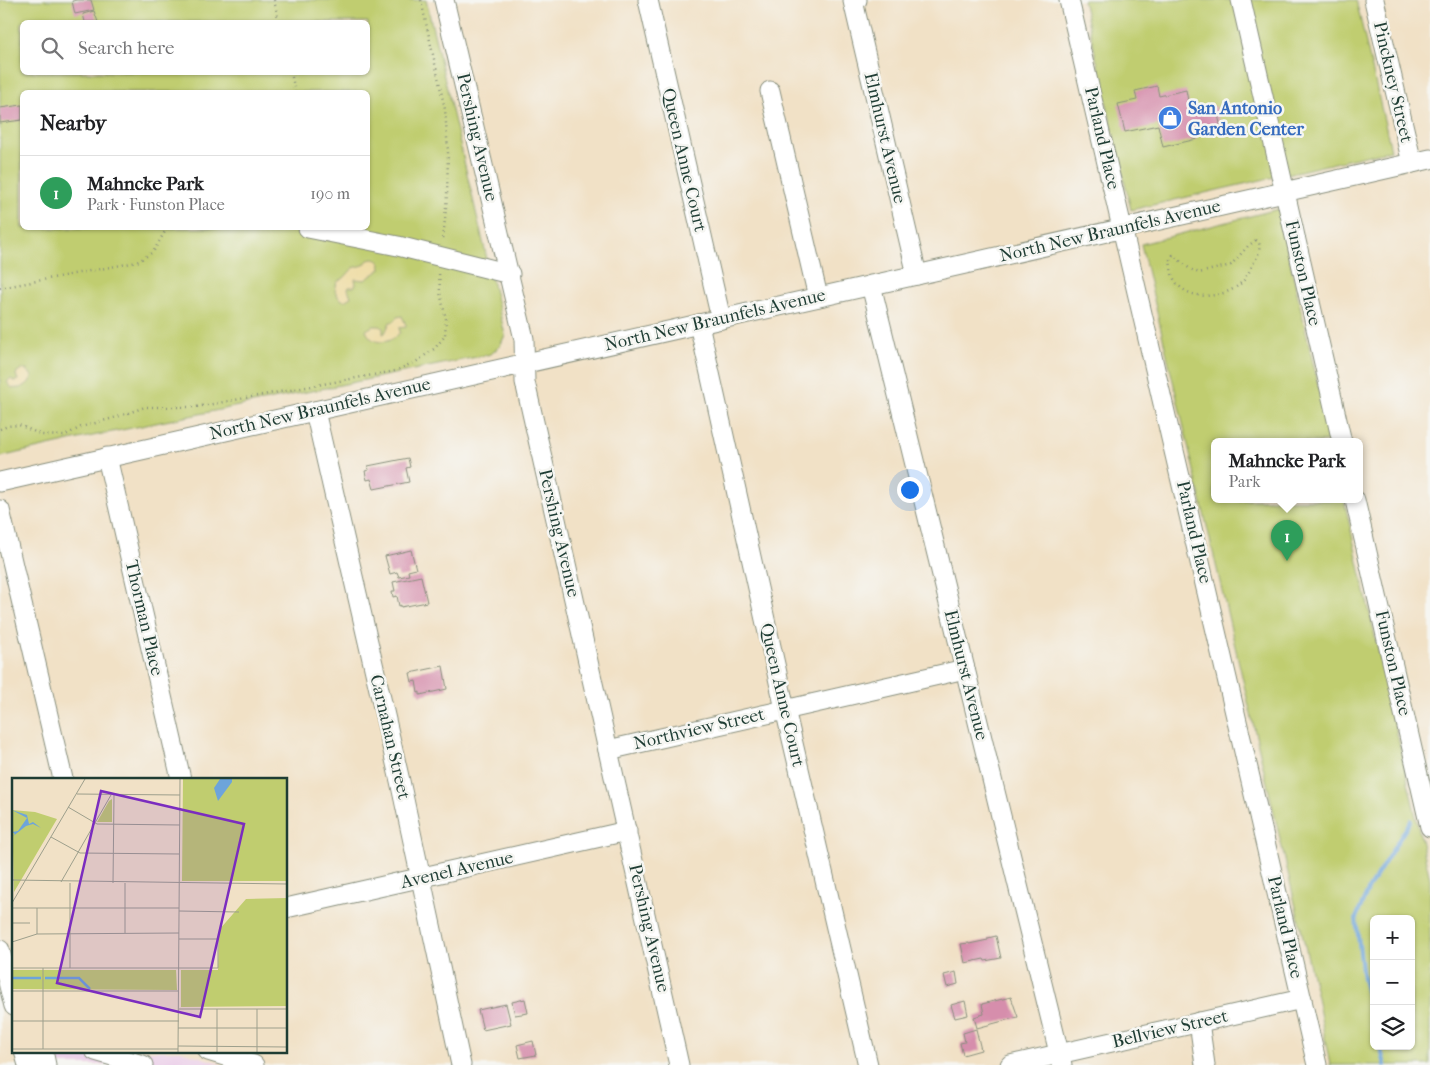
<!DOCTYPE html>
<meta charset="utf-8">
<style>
:root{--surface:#fff;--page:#f2f2f2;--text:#202124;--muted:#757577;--line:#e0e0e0;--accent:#c8321e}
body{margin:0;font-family:"IM FELL French Canon",serif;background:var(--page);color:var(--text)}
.controls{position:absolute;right:15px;bottom:15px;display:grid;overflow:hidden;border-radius:8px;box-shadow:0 1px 4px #0004}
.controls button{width:45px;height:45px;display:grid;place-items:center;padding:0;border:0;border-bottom:1px solid var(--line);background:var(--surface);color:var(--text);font:25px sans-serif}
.you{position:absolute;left:909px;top:489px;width:18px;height:18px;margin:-12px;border:4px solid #fff;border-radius:50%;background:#1a73e8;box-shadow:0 0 0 8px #1a73e833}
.badge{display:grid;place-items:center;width:32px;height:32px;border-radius:50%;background:var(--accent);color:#fff;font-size:16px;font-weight:700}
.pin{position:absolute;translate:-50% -41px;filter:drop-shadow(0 1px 2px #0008)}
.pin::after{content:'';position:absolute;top:26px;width:18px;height:15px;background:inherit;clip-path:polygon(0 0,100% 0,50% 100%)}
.popup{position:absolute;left:1211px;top:438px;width:152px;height:65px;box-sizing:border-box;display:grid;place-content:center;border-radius:8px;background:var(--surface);filter:drop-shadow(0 1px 4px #0005);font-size:16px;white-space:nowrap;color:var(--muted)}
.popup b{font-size:19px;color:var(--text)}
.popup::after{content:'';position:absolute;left:50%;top:100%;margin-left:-10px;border:10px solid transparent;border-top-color:var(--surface)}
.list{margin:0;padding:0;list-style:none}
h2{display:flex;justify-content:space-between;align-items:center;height:65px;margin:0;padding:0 20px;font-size:21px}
h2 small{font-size:16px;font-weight:400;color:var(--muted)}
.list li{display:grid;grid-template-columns:32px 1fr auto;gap:15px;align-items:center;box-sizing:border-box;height:75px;padding:0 20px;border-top:1px solid var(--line)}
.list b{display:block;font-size:19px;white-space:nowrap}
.list p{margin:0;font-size:16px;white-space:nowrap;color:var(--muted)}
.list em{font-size:16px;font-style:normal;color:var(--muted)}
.icon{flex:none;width:28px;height:28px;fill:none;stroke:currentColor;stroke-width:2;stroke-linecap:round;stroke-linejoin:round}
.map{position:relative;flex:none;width:1430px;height:1065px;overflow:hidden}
.search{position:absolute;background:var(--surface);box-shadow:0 1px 4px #0004;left:20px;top:20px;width:350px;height:55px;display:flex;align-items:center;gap:12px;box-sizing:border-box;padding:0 18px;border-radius:8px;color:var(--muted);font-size:19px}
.panel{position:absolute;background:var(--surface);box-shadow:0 1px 4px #0004;left:20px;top:90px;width:350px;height:140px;border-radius:8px}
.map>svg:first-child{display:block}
</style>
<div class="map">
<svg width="1430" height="1065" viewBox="0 0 1430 1065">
<rect width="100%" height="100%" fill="#f6f6f2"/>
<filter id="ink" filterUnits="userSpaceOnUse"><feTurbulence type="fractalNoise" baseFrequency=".02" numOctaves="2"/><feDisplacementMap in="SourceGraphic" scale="10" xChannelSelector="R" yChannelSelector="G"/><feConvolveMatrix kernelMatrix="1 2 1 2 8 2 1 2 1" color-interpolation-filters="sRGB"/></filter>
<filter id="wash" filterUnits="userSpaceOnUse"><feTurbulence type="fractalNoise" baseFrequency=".0096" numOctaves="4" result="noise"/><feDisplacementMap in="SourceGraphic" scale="20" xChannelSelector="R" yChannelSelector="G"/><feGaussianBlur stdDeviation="1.12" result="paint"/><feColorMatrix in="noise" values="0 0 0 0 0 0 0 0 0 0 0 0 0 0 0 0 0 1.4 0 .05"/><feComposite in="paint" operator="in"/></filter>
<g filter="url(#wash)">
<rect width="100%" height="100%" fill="#f1e1c6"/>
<polygon fill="#ecd1ea" points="38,1051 181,1051 222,1064 42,1065"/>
<g fill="#c0cd6f" stroke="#708552" fill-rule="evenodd">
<path d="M0 0H426L505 335 500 346 491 354 83 438 0 457ZM22 22H368V72H22ZM22 92H368V228H22Z"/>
<polygon points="1083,0 1356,0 1391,150 1131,210"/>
<path d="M1278 209 1331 442H1214V500H1344L1430 879V1065H1330L1317 997 1141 244ZM1374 919H1411V1046H1374Z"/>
</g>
<g fill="#eeda9e" stroke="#868c69">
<path d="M372 259C379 259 381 263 381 269L365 280 355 279 356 284 354 287H349L348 289 351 297 344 301 339 298 335 291 337 282 344 278 353 268 364 265 368 260Z"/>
<path d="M402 316 406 325V327L399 328 400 332C392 344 371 347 366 330L373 326H380L383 328V334L385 333 390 322H393L397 317Z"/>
<path d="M22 369 28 371 32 376C30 385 20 390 12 388L7 382 10 379 15 381 18 380 16 375 17 372Z"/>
</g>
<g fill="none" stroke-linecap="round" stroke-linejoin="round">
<g stroke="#6da4db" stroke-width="4">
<polyline points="1374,1020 1363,979 1356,918 1369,888 1411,820"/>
<polyline points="1380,1046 1385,1065"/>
</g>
</g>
<g id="blocks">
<g fill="#d68eac">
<polygon points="77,0 91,0 94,10 75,14 72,1"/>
<polygon points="94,11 98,22 85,22 83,14"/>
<polygon points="1157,86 1159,96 1186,90 1190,111 1216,106 1221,128 1196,134 1197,139 1163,147 1158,125 1125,132 1118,104 1137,100 1135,91"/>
<polygon points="22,105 22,120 0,123 0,108"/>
<polygon points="408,458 410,467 406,468 409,482 374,489 371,479 367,480 365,471 369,470 368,466"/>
<polygon points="411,550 416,569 408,571 409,575 399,577 397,572 390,574 385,556"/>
<polygon points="421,576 427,602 401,607 401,605 399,606 397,596 393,597 392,591 395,591 393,582"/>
<polygon points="443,666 447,689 420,695 420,692 418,693 416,681 412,682 410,673"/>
<polygon points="996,936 1001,958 985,961 984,959 965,963 961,944 969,943 969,944 988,940 988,938"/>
<polygon points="956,972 958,984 947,987 944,975"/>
<polygon points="1011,997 1018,1017 977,1028 974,1017 984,1014 982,1004"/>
<polygon points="525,999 528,1013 515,1015 512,1002"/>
<polygon points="965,1001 968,1015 955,1018 951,1005"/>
<polygon points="506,1004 511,1024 483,1030 478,1010"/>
<polygon points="976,1029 981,1050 963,1055 960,1043 965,1042 963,1033"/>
<polygon points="533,1041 536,1055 520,1058 517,1045"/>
</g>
</g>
</g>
<g filter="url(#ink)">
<use href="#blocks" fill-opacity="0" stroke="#888f7d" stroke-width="1"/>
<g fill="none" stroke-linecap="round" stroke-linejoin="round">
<g stroke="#888f7d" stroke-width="21">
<g id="minor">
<polyline points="444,0 524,339 525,382 679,1065"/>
<polyline points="648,0 721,319"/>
<polyline points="857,0 853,1 917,275"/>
<polyline points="1069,0 1317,1065"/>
<polyline points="1241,0 1342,442"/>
<polyline points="1374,0 1412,163"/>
<polyline points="770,91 818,297"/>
<polyline points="308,228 398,246 510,274"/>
<polyline points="871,285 1062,1065"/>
<polyline points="699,324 785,709 868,1065"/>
<polyline points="315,411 400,781 461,1065"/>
<polyline points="107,457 181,779"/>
<polyline points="0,482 1430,159"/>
<polyline points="1355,500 1430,827"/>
<polyline points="0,510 63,779"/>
<polyline points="608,750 965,669"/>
<polyline points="286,908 627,831"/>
<polyline points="0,950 14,1006"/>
<polyline points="1199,1022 1205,1065"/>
<polyline points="24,1051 28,1065"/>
<polyline points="43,1051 46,1065"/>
<polyline points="95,1051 143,1065"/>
<polyline points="208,1051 254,1065"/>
<polyline points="1010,1065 1302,999"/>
</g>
</g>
<g stroke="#888f7d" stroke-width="2.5" stroke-dasharray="1 4" stroke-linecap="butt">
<polyline points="274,0 279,22"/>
<polyline points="421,0 445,109 448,152 447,196 443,241"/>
<polyline points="291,72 295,92"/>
<path d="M1256 240 1259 242C1261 251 1257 257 1253 264 1249 272 1246 279 1240 284 1223 299 1186 302 1174 279 1171 274 1171 266 1170 260L1173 255 1190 269 1199 273 1231 265 1248 246Z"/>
<polyline points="0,288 137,262 153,252 167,228"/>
<polyline points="0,429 8,426 19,425 42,435 64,436 81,427 117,417 145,407 196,407 395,371 417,361 434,349 445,336 446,319 440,292 439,271"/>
</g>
<use href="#minor" stroke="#fff" stroke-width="19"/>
</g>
</g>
<defs>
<g id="shop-disc" transform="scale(1.25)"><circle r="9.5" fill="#3f7fe0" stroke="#f6f6f2"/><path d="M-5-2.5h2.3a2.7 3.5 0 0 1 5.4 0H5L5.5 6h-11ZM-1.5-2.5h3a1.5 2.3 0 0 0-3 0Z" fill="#fff"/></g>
</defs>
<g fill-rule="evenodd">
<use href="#shop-disc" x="1170" y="118"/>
</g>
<g text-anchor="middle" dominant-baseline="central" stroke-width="5" stroke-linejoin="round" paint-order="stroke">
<g font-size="18" fill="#1f3d34" stroke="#f6f6f2">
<text transform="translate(1393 82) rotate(77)">Pinckney Street</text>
<text transform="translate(477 137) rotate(77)">Pershing Avenue</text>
<text transform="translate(885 138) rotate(77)">Elmhurst Avenue</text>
<text transform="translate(1102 138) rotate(77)">Parland Place</text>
<text transform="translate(684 160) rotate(77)">Queen Anne Court</text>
<text transform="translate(1110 231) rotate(-13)">North New Braunfels Avenue</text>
<text transform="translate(1303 273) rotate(77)">Funston Place</text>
<text transform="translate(715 320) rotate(-13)">North New Braunfels Avenue</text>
<text transform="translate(320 409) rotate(-13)">North New Braunfels Avenue</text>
<text transform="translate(1194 532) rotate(77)">Parland Place</text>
<text transform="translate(559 533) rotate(77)">Pershing Avenue</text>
<text transform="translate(144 618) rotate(77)">Thorman Place</text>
<text transform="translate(1393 663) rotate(77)">Funston Place</text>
<text transform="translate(966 675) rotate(76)">Elmhurst Avenue</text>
<text transform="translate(782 695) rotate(77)">Queen Anne Court</text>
<text transform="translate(699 729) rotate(-13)">Northview Street</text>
<text transform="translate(390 737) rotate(77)">Carnahan Street</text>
<text transform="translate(457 870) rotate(-13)">Avenel Avenue</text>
<text transform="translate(1285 927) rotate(77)">Parland Place</text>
<text transform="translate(649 928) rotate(77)">Pershing Avenue</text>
<text transform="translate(1170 1029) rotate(-13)">Bellview Street</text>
</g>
<g font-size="18" font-weight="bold" fill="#366cbe" stroke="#f6f6f2" text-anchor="start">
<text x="1188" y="108">San Antonio<tspan x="1188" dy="21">Garden Center</tspan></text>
</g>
</g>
<g transform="translate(12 778)">
<rect width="275" height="275" fill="#f1e1c6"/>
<path d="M171 1H275V103H170ZM100 21V44H85L97 23ZM0 32 23 34 45 41 2 114ZM275 120V228L169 229V192H206L207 152 234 121ZM0 192H164L165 212 0 211Z" fill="#c0cd6f"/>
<path d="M208 1H220V4L206 23 202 10ZM0 32 15 37 17 46 21 44 29 50 21 46 14 48 0 59 3 56 0 54 6 53 15 40Z" fill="#6da4db"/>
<path fill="none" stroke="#6da4db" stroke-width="2.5" d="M0 200H29M33 200H67L78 211"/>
<path fill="none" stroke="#9d9f8c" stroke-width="1" d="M65 16 168 17M56 29 85 46 168 47M39 59 68 75 167 76M0 102 275 106M49 104 99 17M101 105 102 17M0 125 73 1M0 130H167M25 130V156M167 133 227 134M0 145H18M113 155V105M0 164 25 156 167 155M0 190H206V161H167M58 190V105M0 213H167M167 231H275M0 243H167M166 250H275M166 268 275 269M0 271H166M31 271V190M166 274 168 1M205 274V231M245 274V231"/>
<path fill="#7b2cbf" fill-opacity="0.15" stroke="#7b2cbf" stroke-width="2.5" d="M89 13 232 46 188 239 45 205Z"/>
<rect width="275" height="275" fill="none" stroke="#1f3d34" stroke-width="2.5"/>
</g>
</svg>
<div class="controls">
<button>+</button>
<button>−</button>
<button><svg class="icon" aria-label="layers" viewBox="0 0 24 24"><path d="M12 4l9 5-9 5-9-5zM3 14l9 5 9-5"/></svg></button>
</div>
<div class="you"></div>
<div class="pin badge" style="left:1287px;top:561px;background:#2e9e5b">1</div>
<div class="popup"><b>Mahncke Park</b>Park</div>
<div class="search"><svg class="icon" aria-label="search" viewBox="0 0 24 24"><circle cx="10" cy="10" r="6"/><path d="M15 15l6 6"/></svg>Search here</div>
<section class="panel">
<h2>Nearby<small></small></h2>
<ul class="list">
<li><span class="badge" style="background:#2e9e5b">1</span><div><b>Mahncke Park</b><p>Park · Funston Place</p></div><em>190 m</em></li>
</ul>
</section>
</div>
